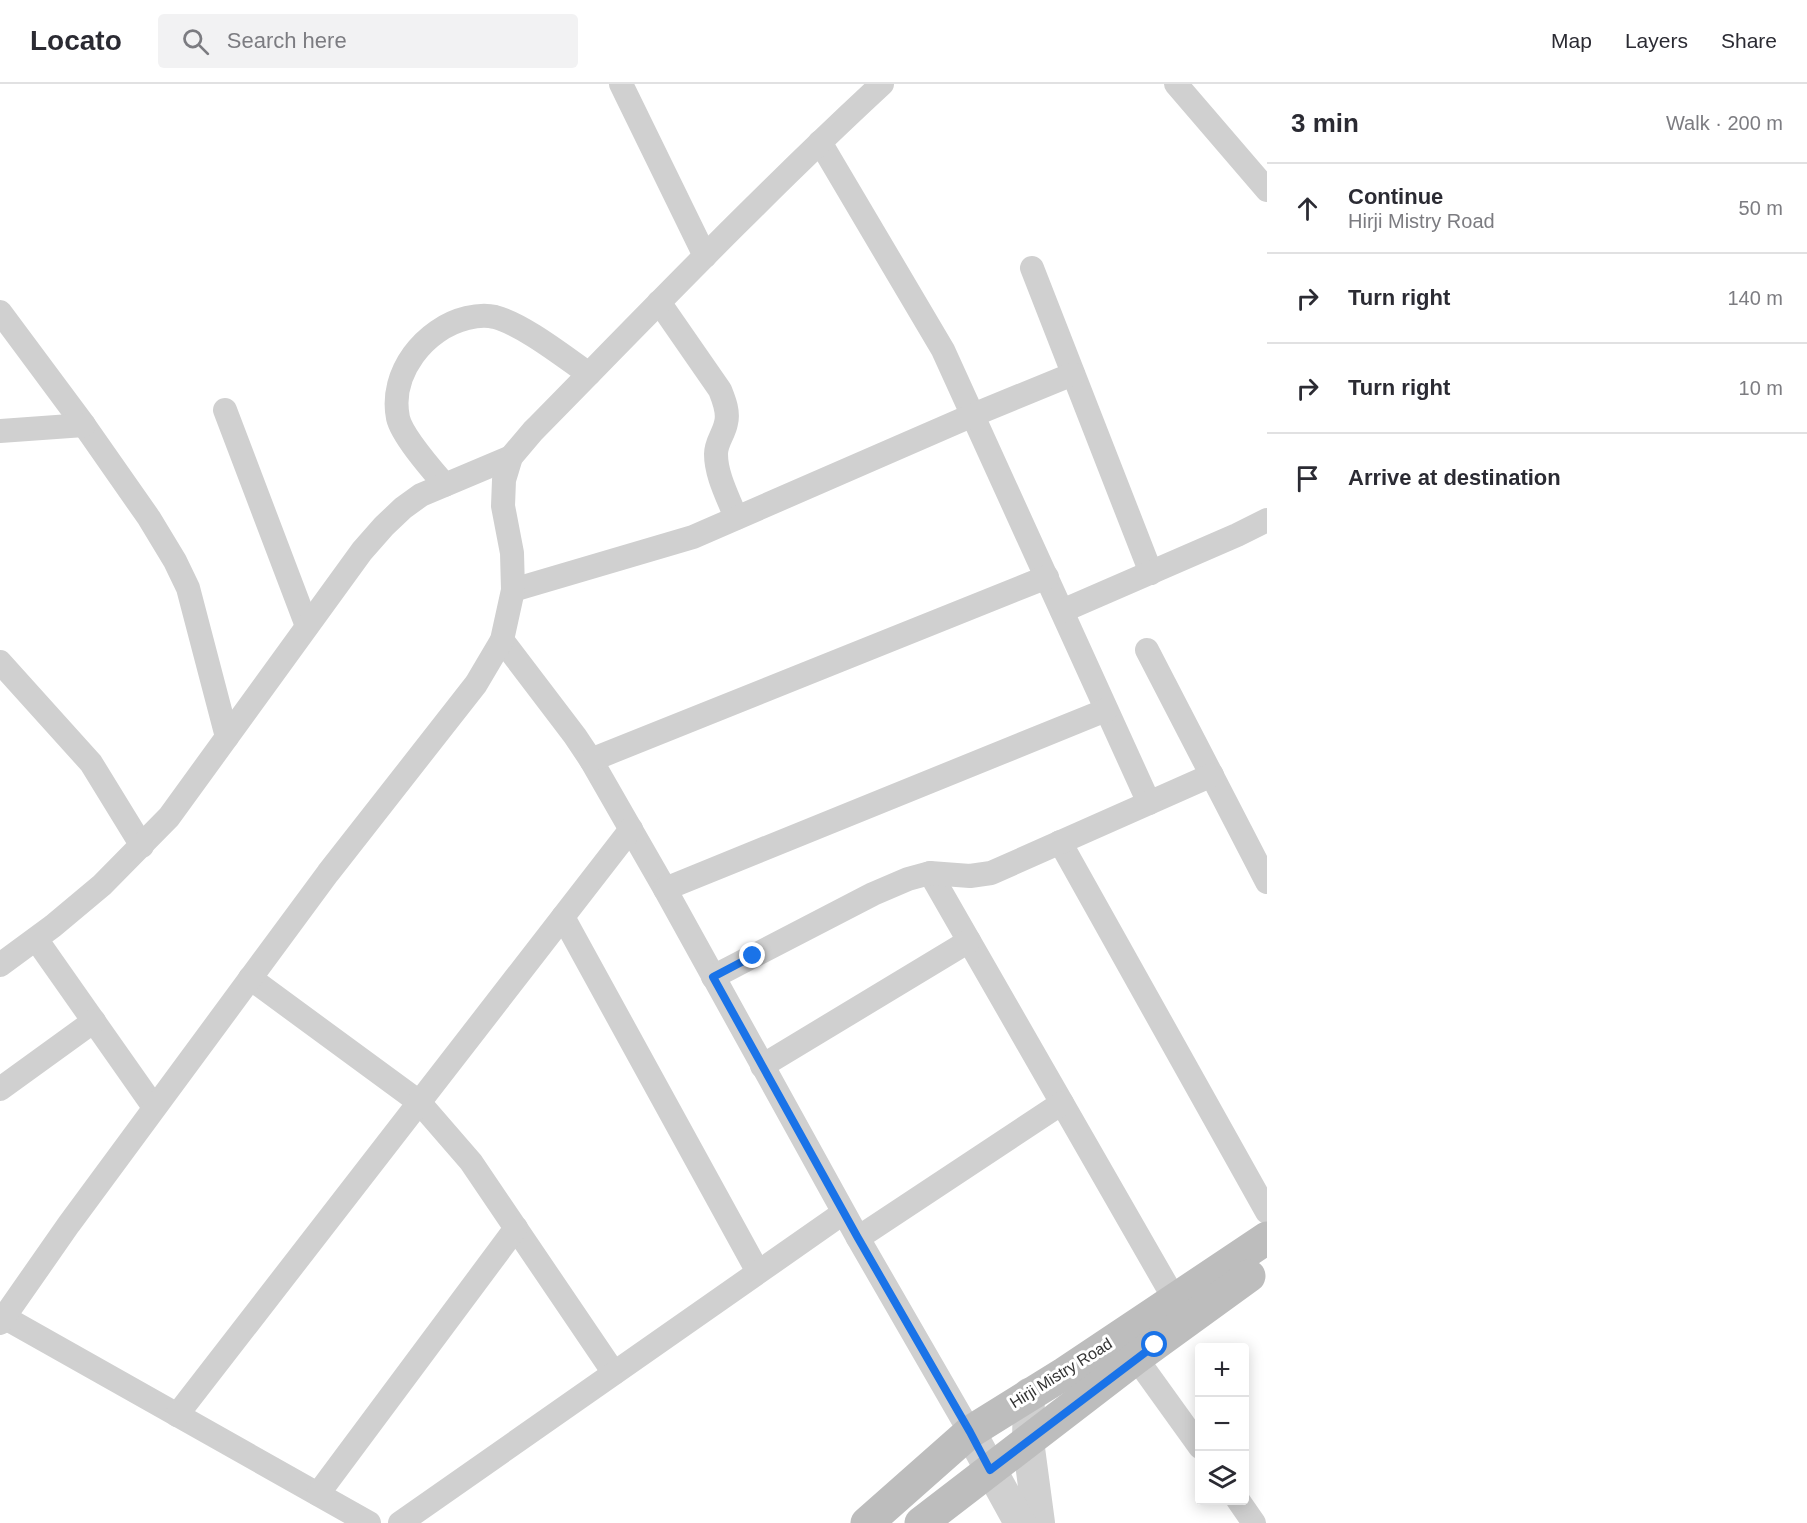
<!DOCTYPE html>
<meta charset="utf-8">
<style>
:root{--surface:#fff;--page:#f2f2f3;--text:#2b2b33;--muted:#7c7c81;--line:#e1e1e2}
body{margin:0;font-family:Helvetica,sans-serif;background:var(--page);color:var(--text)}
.controls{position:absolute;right:18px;bottom:18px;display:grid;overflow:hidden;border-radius:6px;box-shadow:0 3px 15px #0003}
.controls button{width:54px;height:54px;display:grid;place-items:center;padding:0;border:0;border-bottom:2px solid var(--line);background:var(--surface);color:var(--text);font:30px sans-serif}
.stop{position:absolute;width:18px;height:18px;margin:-14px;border:4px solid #1a73e8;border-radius:50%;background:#fff}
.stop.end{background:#1a73e8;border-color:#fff;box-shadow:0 2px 6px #0008}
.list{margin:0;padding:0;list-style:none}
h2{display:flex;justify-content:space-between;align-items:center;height:78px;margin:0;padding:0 24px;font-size:26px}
h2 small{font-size:20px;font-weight:400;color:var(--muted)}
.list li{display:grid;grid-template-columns:39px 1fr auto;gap:18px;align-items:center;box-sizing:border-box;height:90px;padding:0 24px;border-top:2px solid var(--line)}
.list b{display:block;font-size:22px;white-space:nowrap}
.list p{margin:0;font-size:20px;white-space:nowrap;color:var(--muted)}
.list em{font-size:20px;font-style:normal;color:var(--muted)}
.icon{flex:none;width:33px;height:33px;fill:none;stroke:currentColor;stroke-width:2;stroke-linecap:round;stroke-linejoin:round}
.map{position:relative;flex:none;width:1267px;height:1439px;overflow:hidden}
header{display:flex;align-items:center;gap:36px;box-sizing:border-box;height:84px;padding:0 30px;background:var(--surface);border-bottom:2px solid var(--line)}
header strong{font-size:28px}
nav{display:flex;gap:33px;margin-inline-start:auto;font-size:21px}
.search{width:420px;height:54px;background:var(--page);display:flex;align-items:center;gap:15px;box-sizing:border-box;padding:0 21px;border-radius:6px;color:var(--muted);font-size:22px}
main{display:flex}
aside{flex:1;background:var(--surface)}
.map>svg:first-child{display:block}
</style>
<header>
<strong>Locato</strong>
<div class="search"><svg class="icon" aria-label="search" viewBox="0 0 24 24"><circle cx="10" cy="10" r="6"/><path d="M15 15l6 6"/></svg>Search here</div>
<nav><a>Map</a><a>Layers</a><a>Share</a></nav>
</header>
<main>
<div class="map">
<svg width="1267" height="1439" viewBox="0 0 1267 1439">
<rect width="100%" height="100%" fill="#fff"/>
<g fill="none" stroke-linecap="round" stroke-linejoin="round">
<g stroke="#d0d0d0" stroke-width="24">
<polyline points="621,0 705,172"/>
<polyline points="1176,0 1267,106"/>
<polyline points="820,58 943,266 1149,719"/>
<polyline points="1032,184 1151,489"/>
<path d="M659 218 720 306C724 316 729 328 726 339 724 350 716 358 716 370 716 392 729 415 736 434"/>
<polyline points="0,228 84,341 149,434 175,477 188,504 227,653"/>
<polyline points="225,326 307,542"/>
<polyline points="0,347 84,341"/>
<path d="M445 401C433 387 402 352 398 334 389 289 425 244 467 234 475 232 487 231 495 233 524 241 563 272 589 290"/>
<polyline points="513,506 693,453 973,331 1073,290"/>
<polyline points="1062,527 1237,451 1267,436"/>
<polyline points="502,556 575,652 591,676 665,805 858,1154 970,1348"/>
<polyline points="1147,566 1267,798"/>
<polyline points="0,578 91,679 142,762"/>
<polyline points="591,676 1047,493"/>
<polyline points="1060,758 1267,1128"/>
<polyline points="930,789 1175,1216"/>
<polyline points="665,805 1106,626"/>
<polyline points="563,833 758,1188"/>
<polyline points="36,855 154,1023"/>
<polyline points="0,881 53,842 102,801 169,733 362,467 384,442 403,424 421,411 511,373"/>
<polyline points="713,893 873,810 908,795 930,789 970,792 991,789 1212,691"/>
<polyline points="250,894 419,1018 471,1078 614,1289"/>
<polyline points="762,982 969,857"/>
<polyline points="0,1005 94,937"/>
<polyline points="858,1154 1062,1019"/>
<polyline points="0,1231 369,1439"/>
<path d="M0 1239 69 1140 328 789 476 600 502 556 513 506 512 469 503 422 504 396 511 373 533 347C648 230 762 111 882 0"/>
<polyline points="1136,1274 1200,1363"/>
<polyline points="177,1331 631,745"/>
<polyline points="318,1410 516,1144"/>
<polyline points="1238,1416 1254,1439"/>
<polyline points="400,1439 843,1129"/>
</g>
<g stroke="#d0d0d0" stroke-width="32">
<polyline points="1029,1310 1028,1357 1039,1439"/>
<polyline points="970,1348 1020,1439"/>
</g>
<g stroke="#bdbdbd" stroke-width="33">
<polyline points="867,1439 970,1348 1065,1289 1267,1154"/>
<polyline points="921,1439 1136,1274 1249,1192"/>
</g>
</g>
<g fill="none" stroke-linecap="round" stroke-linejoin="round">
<polyline stroke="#1a73e8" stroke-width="8" points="753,872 713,893 858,1154 970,1348 990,1386 1155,1261"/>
</g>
<g text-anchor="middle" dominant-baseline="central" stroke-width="6" stroke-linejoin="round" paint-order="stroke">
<g font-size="16" fill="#333" stroke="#fff">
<text transform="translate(1061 1289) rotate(-32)">Hirji Mistry Road</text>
</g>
</g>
</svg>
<div class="controls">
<button>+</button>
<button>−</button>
<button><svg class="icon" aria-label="layers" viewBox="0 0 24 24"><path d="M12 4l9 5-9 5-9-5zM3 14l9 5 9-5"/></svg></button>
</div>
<div class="stop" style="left:1155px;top:1261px"></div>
<div class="stop end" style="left:753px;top:872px"></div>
</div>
<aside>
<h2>3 min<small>Walk · 200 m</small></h2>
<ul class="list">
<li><svg class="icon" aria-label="ahead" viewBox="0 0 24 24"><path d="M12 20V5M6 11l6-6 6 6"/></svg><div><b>Continue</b><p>Hirji Mistry Road</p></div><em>50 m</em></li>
<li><svg class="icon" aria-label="right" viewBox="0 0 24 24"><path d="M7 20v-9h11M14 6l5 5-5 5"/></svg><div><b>Turn right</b></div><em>140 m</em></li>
<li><svg class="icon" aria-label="right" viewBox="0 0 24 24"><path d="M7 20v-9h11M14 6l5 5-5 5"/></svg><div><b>Turn right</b></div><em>10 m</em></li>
<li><svg class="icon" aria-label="arrive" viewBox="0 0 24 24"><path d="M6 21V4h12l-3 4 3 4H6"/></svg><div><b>Arrive at destination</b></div></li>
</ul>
</aside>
</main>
